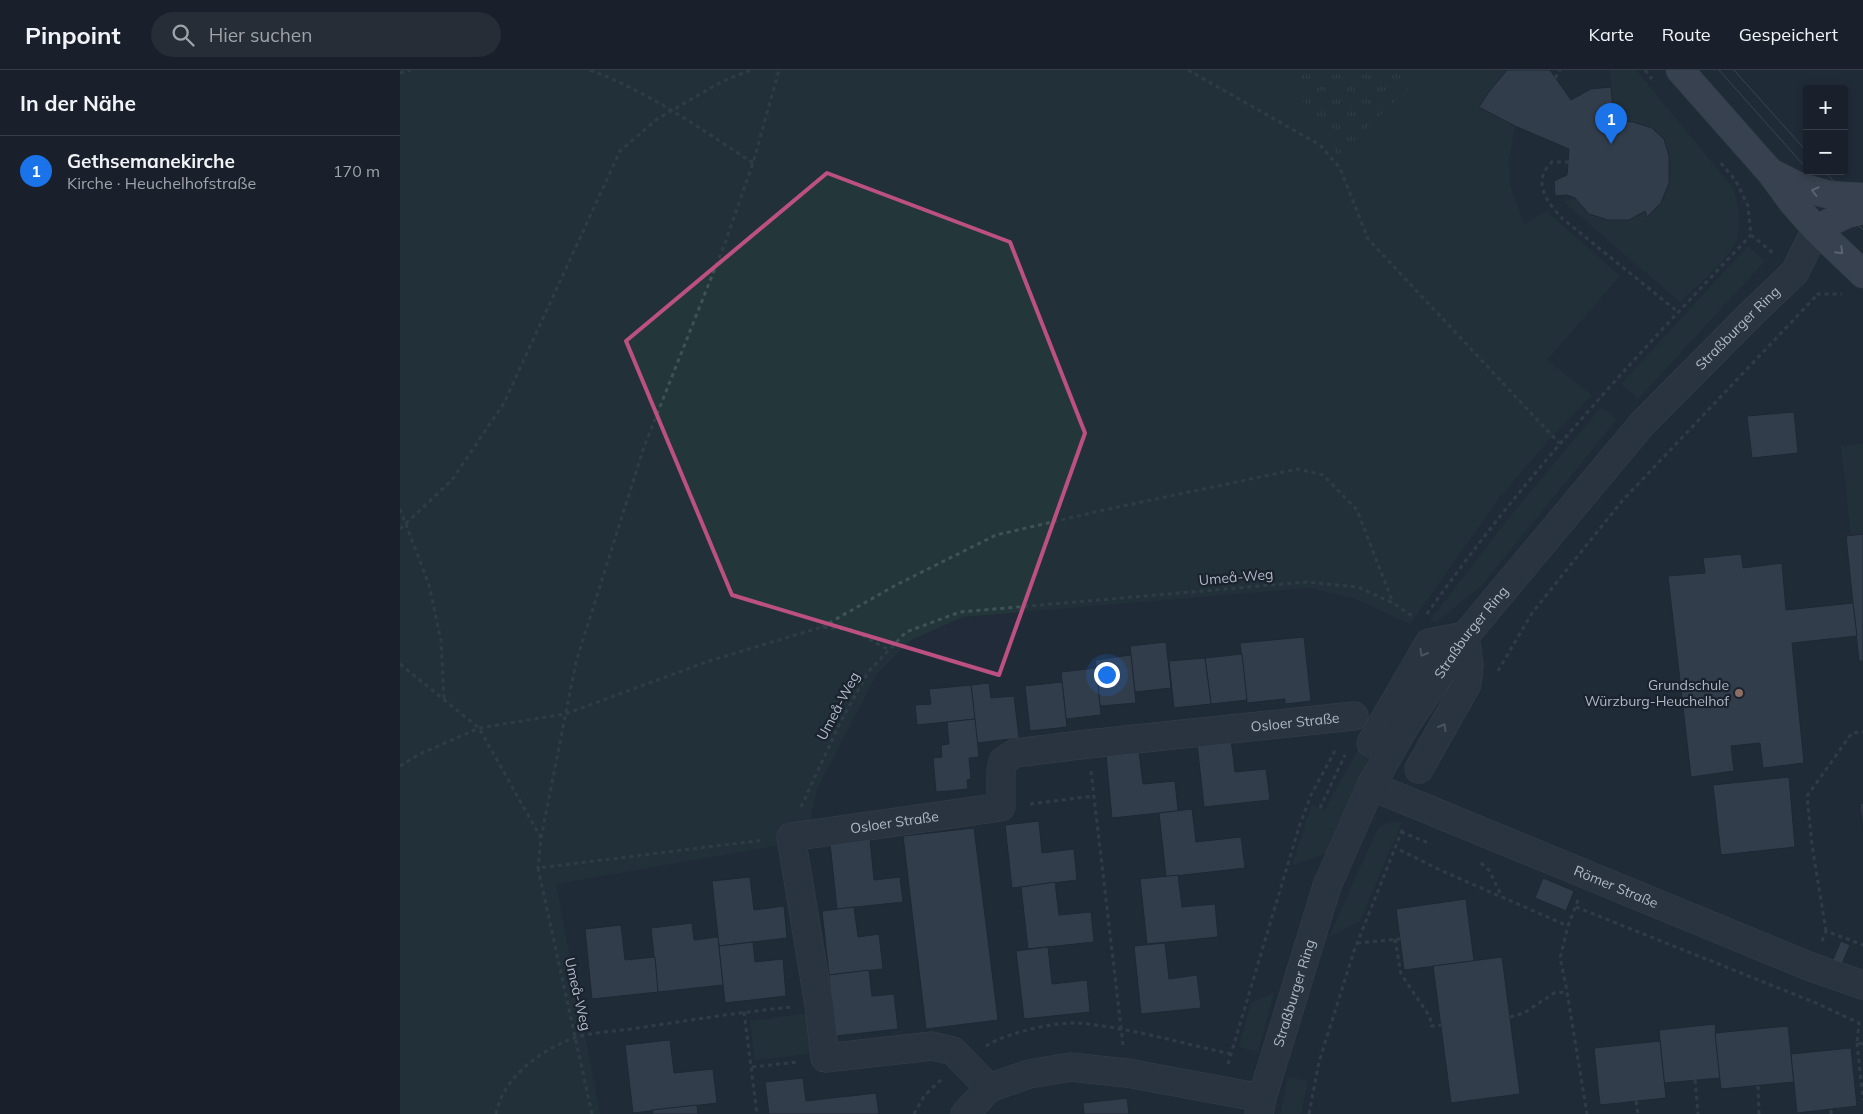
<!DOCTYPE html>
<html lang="de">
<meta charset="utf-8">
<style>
:root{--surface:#19202b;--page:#262d37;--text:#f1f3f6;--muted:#9fa3a9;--line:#373e47;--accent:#1a73e8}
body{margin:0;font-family:Mulish,sans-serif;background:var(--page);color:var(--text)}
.controls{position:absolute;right:15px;top:15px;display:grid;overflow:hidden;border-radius:5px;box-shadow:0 2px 8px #0003}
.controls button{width:45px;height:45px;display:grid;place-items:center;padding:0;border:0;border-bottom:1px solid var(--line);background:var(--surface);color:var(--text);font:25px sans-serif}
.you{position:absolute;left:706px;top:604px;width:18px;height:18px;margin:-12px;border:4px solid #fff;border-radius:50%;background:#1a73e8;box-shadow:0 0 0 8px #1a73e833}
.badge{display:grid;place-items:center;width:32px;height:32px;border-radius:50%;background:var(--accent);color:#fff;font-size:16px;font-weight:700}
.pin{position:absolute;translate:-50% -41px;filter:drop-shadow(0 1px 2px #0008)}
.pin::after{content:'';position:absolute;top:26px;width:18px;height:15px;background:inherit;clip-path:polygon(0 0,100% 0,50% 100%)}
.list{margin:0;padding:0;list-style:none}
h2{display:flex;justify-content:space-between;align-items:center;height:65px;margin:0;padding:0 20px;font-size:21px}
h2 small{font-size:16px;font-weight:400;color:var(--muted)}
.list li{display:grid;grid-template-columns:32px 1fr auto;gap:15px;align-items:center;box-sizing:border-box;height:70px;padding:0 20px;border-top:1px solid var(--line)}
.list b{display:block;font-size:19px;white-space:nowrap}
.list p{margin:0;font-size:16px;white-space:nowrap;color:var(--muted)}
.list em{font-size:16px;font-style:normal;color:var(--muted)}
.icon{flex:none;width:28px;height:28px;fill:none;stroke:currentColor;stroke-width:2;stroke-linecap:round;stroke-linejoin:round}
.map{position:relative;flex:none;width:1463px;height:1044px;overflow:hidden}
header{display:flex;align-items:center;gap:30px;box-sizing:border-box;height:70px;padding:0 25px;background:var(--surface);border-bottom:1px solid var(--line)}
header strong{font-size:24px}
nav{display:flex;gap:28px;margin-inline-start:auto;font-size:18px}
.search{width:350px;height:45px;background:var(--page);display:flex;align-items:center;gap:12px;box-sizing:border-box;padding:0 18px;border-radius:28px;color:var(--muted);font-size:19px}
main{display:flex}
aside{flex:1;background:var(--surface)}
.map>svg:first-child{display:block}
</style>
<header>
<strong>Pinpoint</strong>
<div class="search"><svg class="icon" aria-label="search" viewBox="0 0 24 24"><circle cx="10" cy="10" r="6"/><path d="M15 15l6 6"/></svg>Hier suchen</div>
<nav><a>Karte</a><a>Route</a><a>Gespeichert</a></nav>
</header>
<main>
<aside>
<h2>In der Nähe<small></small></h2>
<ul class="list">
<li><span class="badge">1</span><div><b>Gethsemanekirche</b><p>Kirche · Heuchelhofstraße</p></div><em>170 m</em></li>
</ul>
</aside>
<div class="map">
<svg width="1463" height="1044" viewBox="0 0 1463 1044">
<defs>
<pattern id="park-tufts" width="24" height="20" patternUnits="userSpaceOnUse" patternTransform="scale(1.25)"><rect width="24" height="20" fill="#23373a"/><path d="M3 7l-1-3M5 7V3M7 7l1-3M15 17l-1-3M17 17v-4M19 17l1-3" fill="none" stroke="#405255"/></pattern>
</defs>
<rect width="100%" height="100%" fill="#212b39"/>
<g fill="#23373a">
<polygon points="0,0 1107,0 1088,23 1079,37 1115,56 1109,88 1110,116 1124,154 1146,141 1220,206 1147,290 1192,325 1155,363 1099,428 1010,554 953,528 909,518 563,547 511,570 476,605 417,720 405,771 156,814 200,1044 0,1044"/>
<path d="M1210 0H1236L1333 118C1338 135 1343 154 1336 172 1327 191 1296 216 1280 232L1164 132 1175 128 1189 144 1208 150H1229L1245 141 1248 147C1252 143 1258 138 1261 133 1273 115 1275 70 1252 58 1243 54 1224 53 1214 50Z"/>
<polygon points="1348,176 1365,191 1238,329 1221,314"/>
<polygon points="1201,337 1217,349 1081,516 1035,553 1030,550 1113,443"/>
<polygon points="1463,374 1463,464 1451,465 1441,376"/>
<polygon points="964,669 980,678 927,783 892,795 912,734 924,741"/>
<polygon points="1002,752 960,851 929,867 978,758 988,753"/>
<polygon points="874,923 858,982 839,977 851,933"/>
<polygon points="411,943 416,983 355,990 350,951"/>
<polygon points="888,1007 908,1011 901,1044 880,1044"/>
</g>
<polygon fill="url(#park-tufts)" points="883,0 1028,0 938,86"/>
<g fill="#475263" stroke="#1c2430">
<polygon points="1107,0 1150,0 1171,30 1191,19 1211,17 1214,50 1233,52 1252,58 1264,69 1269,86 1269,113 1261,133 1247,147 1245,141 1229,150 1208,150 1189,144 1175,128 1167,125 1155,126 1154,111 1167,105 1169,79 1115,56 1079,37 1088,23"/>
<polygon points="1394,342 1398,383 1352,388 1347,346"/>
<polygon points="1463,464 1463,591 1459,591 1446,466"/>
<polygon points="1341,484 1343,498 1382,493 1386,540 1453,533 1457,566 1392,573 1404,693 1363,698 1360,673 1331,676 1334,701 1291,707 1268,506 1305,503 1303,488"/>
<polygon points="904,567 911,631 885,634 885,629 847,633 840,573"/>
<polygon points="766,572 771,618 735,622 730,576"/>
<polygon points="842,584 847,630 811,634 805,588"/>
<polygon points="731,585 736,633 700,636 695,590"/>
<polygon points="805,588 811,634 774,638 769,591"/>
<polygon points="696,598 701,645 666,649 661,602"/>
<polygon points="662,612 667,657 630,661 625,616"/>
<polygon points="589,613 591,628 614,626 619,668 577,673 571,615"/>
<polygon points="571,615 575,649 517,655 515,635 531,634 529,619"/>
<polygon points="575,649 579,687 569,688 571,709 567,710 568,719 536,722 533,688 542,687 541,675 549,674 547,652"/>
<polygon points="831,669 835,702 866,699 870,730 804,737 797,673"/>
<polygon points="739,682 743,714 775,711 778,741 712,748 706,685"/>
<polygon points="1389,707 1395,777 1321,785 1313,715"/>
<polygon points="1463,733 1463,762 1460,734"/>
<polygon points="792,739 796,772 841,767 845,798 766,807 759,743"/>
<polygon points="639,751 642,783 674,779 677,810 612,818 605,755"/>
<polygon points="574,758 598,950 526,959 503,766"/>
<polygon points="470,769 474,810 500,807 503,832 437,839 430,773"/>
<polygon points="778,805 782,837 815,834 818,867 747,874 740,809"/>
<polygon points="350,807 354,840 384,836 387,868 319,876 312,811"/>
<polygon points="1143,808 1174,821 1166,841 1135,828"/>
<polygon points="655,812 659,845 691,842 694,872 628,879 621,817"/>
<polygon points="1066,829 1074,891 1004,900 996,839"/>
<polygon points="454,837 458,867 479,864 483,899 429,905 422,841"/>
<polygon points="292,853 294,870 318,867 323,915 258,922 251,858"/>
<polygon points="221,855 225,890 255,887 258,922 192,929 185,859"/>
<polygon points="1441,871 1450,875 1441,896 1432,892"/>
<polygon points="353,872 355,892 383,889 386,926 325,933 319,876"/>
<polygon points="765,873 769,909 797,905 801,938 741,944 734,876"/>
<polygon points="648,877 652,914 687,910 690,942 624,949 616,881"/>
<polygon points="1102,887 1120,1024 1051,1033 1033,896"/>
<polygon points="469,900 472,926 494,924 498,959 436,966 429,905"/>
<polygon points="1315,954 1320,1008 1264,1013 1259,960"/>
<polygon points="1388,956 1394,1012 1321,1019 1315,963"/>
<polygon points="270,970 274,1003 313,999 317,1033 233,1043 225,975"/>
<polygon points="1260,971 1266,1028 1200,1035 1194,978"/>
<polygon points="1451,978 1457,1036 1397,1043 1391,984"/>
<polygon points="403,1008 406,1031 476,1023 479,1044 369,1044 365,1012"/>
<polygon points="727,1028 729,1044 684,1044 683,1033"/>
<polygon points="297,1035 298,1044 253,1044 252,1040"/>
</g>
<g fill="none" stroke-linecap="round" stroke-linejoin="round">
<g stroke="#505864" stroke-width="29">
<g id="minor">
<polyline points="971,673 1029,573 1065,566 1069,596 1067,614 1019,699"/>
<path id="s1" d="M971 716 1411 897 1463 915"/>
<path id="s2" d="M589 1018 553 981 532 976 425 988 419 935 391 767 601 737V702L603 691 615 683 688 674 954 646"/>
<polyline points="565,1044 589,1018 629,1004 670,997 727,1003 862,1028"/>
<path id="s3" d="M859 1044 862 1028 927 816 971 716 1005 656 1065 566 1242 354 1350 245 1395 202 1416 159"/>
</g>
</g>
<g stroke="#3e4653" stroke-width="29">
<g id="major">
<polyline points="1280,0 1371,103 1393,133 1416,159 1463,204"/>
<polyline points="1372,103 1400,117 1430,125 1463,127"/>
<polyline points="1416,159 1447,144 1463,140"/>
</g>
</g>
<g stroke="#3e5355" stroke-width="3" stroke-dasharray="4 4" stroke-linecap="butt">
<path d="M190 0C249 22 301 59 353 93"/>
<polyline points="788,0 920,75 940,98 968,169 1159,373"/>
<polyline points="1245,0 1252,9"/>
<polyline points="0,3 10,0"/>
<polyline points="1155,8 1160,0"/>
<path d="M1169 92H1152C1150 94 1146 98 1145 101 1135 118 1152 138 1163 149L1278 242"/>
<polyline points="1321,93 1336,111 1348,136 1351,165 1373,183"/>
<polyline points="1417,223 1418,224 1442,224"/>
<polyline points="0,439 29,515 41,571 44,629"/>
<polyline points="0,459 52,410 104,333 220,81 257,49 323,11 351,0"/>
<path d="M1027 544C1123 407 1236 286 1351 165"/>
<polyline points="422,557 496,515 596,465 704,440 898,399 923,405 957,440 993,533"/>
<polyline points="0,594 79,658 141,768 138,798"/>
<polyline points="1098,601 1132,543 1222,431 1418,224"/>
<polyline points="0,696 18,685 79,658 165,644 309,591 422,557 452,560 489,580"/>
<polyline points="691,701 723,975"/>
<polyline points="630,734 694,726"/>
<polyline points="401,737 440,653 468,602 506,562 560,542 906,512 958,517 993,533 1015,548"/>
<polyline points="920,738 945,685"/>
<polyline points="1001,762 1031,774"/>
<polyline points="141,768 176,592 244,377 325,173 353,93 379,0"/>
<polyline points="1000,780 1040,800 1168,856"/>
<polyline points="1081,793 1089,800 1101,825"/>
<polyline points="1178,830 1168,856 1160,888 1166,916 1187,1044"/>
<polyline points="1176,837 1416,933 1459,953 1457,973 1463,974"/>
<polyline points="1426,861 1412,775 1407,726 1452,663 1463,662"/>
<polyline points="995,869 1001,904 1030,947 1031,956 1041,955"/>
<polyline points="1422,871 1426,861 1463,875"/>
<polyline points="957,873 1000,869"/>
<polyline points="344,942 357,1044"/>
<polyline points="1110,947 1124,943 1154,923 1167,922"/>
<polyline points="1457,973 1463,1030"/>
<path d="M586 976C606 963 654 952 677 953 727 957 781 973 831 984"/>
<polyline points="828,994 899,757 911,725 937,677"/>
<polyline points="352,997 397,992"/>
<polyline points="1295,1010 1298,1044"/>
<polyline points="1358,1016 1359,1044"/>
<polyline points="1236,1031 1238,1044"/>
<path d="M96 1044C103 1007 141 980 174 968 191 962 220 961 238 958 290 950 341 942 392 937"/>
<polyline points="192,1044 138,798 364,770"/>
<polyline points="514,1044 524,1026 541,1010"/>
<polyline points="909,1044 919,992 954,881 1003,758"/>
<polyline points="1431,1044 1431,1038"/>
</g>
<use href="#minor" stroke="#353d4a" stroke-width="28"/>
<use href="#major" stroke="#535c6a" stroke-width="28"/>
<g stroke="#576171" stroke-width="1">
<polyline points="1319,0 1407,99"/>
<polyline points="1334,0 1407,82"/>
<polyline points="1408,101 1463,160"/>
<polyline points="1424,101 1463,141"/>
</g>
</g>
<defs><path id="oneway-chevron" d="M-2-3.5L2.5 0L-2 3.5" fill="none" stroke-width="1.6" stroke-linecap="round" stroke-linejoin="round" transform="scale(1.25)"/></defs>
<g stroke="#9da6b4">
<use href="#oneway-chevron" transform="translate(1415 121) rotate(-166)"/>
<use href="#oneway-chevron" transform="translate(1440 181) rotate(45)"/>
</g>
<g stroke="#79818e">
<use href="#oneway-chevron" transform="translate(1023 583) rotate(120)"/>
<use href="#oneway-chevron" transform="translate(1043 657) rotate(-60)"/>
</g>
<path d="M0 0H1463V1044H0ZM427 103 610 172 685 363 599 605 332 525 226 271Z" fill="#212b39" fill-opacity=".55" fill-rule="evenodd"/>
<path fill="none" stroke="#bc5080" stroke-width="4" stroke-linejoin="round" d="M427 103 610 172 685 363 599 605 332 525 226 271Z"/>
<circle fill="#8d6e63" stroke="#1a222e" stroke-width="2" cx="1339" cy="623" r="5"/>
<g text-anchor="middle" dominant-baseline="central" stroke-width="4.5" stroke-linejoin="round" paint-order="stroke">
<g font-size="14" fill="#b0b8c6" stroke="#1a222e">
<text stroke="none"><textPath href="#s3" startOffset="936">Straßburger Ring</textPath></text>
<text transform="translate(836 507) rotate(-5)">Umeå-Weg</text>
<text stroke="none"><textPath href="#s3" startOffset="531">Straßburger Ring</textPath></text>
<text transform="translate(438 636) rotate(-62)">Umeå-Weg</text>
<text stroke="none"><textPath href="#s2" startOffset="959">Osloer Straße</textPath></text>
<text stroke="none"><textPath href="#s2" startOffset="509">Osloer Straße</textPath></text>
<text stroke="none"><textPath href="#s1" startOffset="265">Römer Straße</textPath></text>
<text stroke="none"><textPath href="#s3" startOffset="126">Straßburger Ring</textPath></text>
<text transform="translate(178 924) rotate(77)">Umeå-Weg</text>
</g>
<g font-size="14" fill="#b0b8c6" stroke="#1a222e" text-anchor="end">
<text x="1329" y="615">Grundschule<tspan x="1329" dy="16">Würzburg-Heuchelhof</tspan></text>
</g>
</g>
</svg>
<div class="controls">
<button>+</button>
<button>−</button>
</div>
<div class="you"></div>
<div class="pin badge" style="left:1211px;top:74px">1</div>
</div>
</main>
